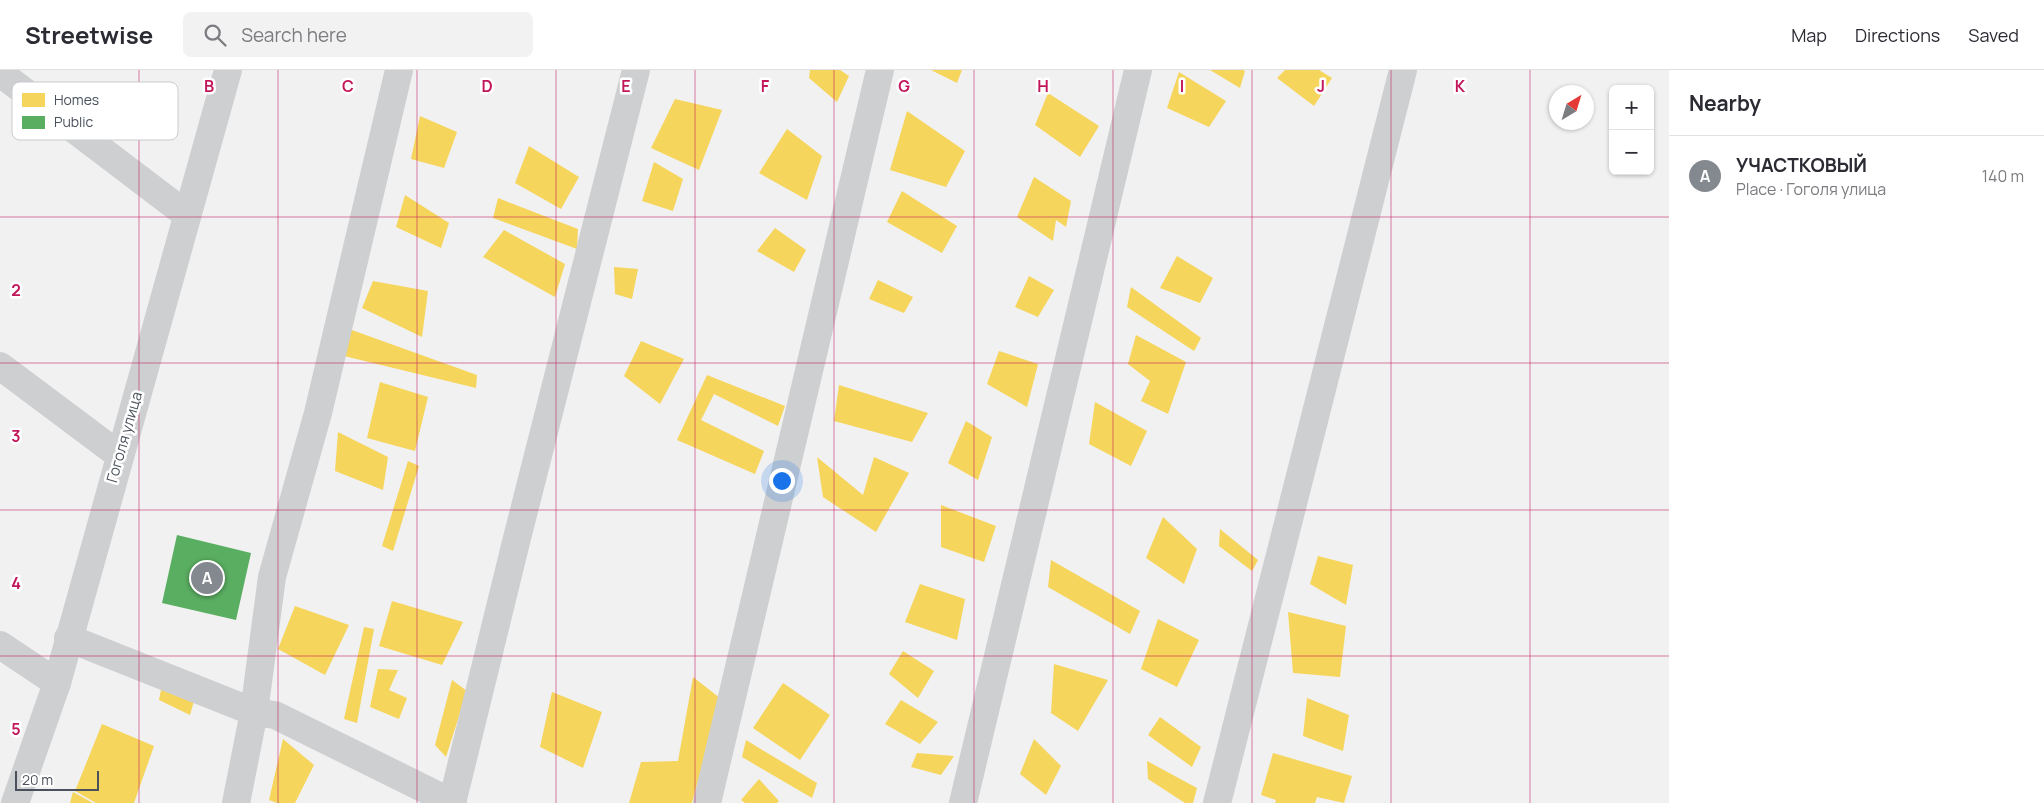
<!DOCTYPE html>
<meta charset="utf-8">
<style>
:root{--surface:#fff;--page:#f2f2f3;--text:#2b2b33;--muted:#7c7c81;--line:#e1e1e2;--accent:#848990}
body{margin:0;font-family:Manrope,sans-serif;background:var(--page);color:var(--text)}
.controls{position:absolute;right:15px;top:15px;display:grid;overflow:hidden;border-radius:8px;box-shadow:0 1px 4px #0004}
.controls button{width:45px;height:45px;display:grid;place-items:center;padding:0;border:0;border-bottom:1px solid var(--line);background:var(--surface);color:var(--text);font:25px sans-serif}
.compass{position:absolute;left:1549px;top:15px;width:45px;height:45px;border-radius:50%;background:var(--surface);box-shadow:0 1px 4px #0004;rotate:38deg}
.scale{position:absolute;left:15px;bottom:12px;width:84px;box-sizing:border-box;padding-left:5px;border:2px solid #4a515c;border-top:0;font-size:14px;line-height:18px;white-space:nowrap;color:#4a515c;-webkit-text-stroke:4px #fff;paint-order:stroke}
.you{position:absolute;left:781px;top:410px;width:18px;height:18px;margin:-12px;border:4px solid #fff;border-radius:50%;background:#1a73e8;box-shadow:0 0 0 8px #1a73e833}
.badge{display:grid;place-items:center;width:32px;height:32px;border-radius:50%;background:var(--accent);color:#fff;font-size:16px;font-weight:700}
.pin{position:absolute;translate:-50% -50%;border:2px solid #fff;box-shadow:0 1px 5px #0006}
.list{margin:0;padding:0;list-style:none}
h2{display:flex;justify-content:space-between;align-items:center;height:65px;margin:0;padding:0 20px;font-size:21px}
h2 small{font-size:16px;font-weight:400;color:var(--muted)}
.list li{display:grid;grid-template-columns:32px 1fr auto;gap:15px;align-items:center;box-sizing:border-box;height:80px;padding:0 20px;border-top:1px solid var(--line)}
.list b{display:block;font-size:19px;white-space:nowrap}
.list p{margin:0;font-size:16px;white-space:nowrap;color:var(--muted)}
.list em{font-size:16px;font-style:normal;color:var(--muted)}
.icon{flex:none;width:28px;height:28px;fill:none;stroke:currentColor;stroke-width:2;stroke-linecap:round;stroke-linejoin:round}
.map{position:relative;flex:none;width:1669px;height:733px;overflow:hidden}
header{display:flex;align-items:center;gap:30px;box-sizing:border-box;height:70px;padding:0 25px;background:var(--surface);border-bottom:1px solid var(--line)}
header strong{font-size:24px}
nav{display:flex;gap:28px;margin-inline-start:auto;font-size:18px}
.search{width:350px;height:45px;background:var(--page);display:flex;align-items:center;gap:12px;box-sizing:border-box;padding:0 18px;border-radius:8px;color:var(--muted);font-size:19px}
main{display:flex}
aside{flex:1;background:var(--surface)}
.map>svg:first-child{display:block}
</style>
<header>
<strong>Streetwise</strong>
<div class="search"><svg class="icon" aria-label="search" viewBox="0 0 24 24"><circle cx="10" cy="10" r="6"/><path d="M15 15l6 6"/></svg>Search here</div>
<nav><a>Map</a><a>Directions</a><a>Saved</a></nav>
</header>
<main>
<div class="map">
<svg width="1669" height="733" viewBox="0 0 1669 733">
<rect width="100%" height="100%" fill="#f1f1f1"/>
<g fill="#f6d55c">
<polygon points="810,0 840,0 849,6 837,32 809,8"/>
<polygon points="931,0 962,0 957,13"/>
<polygon points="1210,0 1243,0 1245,1 1240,18"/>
<polygon points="1285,0 1319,0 1332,8 1314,36 1277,8"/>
<polygon points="1179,2 1226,31 1209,57 1167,38"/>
<polygon points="1048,23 1099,56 1080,87 1035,55"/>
<polygon points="675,29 722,40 699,100 651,78"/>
<polygon points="907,41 965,81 946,117 890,100"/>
<polygon points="420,46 457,62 444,98 411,89"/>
<polygon points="787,59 822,86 807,130 759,103"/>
<polygon points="529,76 579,107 561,139 515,113"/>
<polygon points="654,92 683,109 673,141 642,131"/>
<polygon points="1034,107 1071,131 1066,157 1056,150 1053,171 1017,147"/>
<polygon points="902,121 957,156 942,183 887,152"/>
<polygon points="405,125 449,153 441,178 396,157"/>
<polygon points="498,128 578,159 577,179 493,148"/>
<polygon points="775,158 806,180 794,202 757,181"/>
<polygon points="504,160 565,194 555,227 483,187"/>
<polygon points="1177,186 1213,208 1200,233 1160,218"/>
<polygon points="614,197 638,199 632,229 615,224"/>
<polygon points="1029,206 1054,220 1038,247 1015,237"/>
<polygon points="878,210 913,227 904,243 869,229"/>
<polygon points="373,211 428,221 422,267 362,238"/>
<polygon points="1131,217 1201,268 1194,281 1127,237"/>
<polygon points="349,259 477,305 476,318 344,286"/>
<polygon points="1136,265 1186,292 1168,344 1141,331 1150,311 1128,294"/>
<polygon points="641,271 684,289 660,334 624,306"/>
<polygon points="999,281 1038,294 1027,337 987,314"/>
<polygon points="707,305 785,336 778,356 714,324 701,350 764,381 755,404 677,370"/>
<polygon points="380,312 428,327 415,381 367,368"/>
<polygon points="839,315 928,343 912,372 834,351"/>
<polygon points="1095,332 1147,361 1131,396 1089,374"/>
<polygon points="966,351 992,367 978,410 948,393"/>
<polygon points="338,362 388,387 383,420 335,401"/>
<polygon points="817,387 863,425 874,387 909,403 876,462 823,427"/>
<polygon points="408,391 419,396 393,481 382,476"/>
<polygon points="941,435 996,456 984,492 941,477"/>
<polygon points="1163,447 1197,479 1184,514 1146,488"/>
<polygon points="1220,459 1258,490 1252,501 1219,476"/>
<polygon points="1318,486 1353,495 1346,535 1310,514"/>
<polygon points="1051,490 1140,541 1130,564 1048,517"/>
<polygon points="920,514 965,529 957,570 905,552"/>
<polygon points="392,531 463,552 442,595 379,576"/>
<polygon points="295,536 349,555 325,605 278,579"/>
<polygon points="1288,542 1346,556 1340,607 1293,603"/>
<polygon points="1158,549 1199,570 1177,617 1141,599"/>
<polygon points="364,557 374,559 357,653 344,649"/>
<polygon points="903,581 934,601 918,628 889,604"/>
<polygon points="1054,594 1108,610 1078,661 1051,643"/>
<polygon points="378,599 398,600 389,620 407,628 399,649 370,637"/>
<polygon points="693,607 720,628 692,733 629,733 641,692 678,691"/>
<polygon points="163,610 196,624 190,645 159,630"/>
<polygon points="452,610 467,621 446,687 435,675"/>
<polygon points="783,613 830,645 800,690 753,658"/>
<polygon points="552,622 602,642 583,698 540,677"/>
<polygon points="1307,628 1349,645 1343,681 1303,666"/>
<polygon points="901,630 938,652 920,674 885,654"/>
<polygon points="1160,647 1201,677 1192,697 1148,665"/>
<polygon points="102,654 154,676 134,733 96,733 75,721"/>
<polygon points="283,669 314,695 295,733 277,733 269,730"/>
<polygon points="1034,669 1061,696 1046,725 1020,704"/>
<polygon points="746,670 817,713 812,728 742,687"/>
<polygon points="917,683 954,686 941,705 911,697"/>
<polygon points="1273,683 1352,706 1344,733 1317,727 1315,733 1275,733 1276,730 1261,725"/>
<polygon points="1147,691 1197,718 1193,733 1185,733 1148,709"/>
<polygon points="759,709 779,731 777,733 745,733 741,730"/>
<polygon points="73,722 93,733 70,733"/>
</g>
<polygon fill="#5aae61" points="177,465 251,483 236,550 162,533"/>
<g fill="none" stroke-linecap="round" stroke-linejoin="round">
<g stroke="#cdcfd1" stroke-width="28">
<polyline points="0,3 187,145"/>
<polyline points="0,296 119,385"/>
<polyline points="68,568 254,642 275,645 453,733"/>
<polyline points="0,575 57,613"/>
<polyline points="15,733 57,613 228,0"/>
<polyline points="236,733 254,642 272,507 318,343 399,0"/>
<polyline points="452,733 516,472 636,0"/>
<polyline points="707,733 880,0"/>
<polyline points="963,733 1138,0"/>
<polyline points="1217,733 1403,0"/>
</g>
</g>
<path fill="none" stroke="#c2185b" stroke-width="1" stroke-opacity="0.55" d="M139 0V733M278 0V733M417 0V733M556 0V733M695 0V733M834 0V733M974 0V733M1113 0V733M1252 0V733M1391 0V733M1530 0V733M0 147H1669M0 293H1669M0 440H1669M0 586H1669"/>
<g text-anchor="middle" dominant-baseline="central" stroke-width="5" stroke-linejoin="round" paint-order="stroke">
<g font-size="15" fill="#4a515c" stroke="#fff">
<text transform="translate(124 367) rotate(-74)">Гоголя улица</text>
</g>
</g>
<rect x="12" y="12" width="166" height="58" rx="8" fill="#fff" stroke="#c9cbce" stroke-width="1"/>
<rect x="22" y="23" width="23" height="14" fill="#f6d55c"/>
<rect x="22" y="46" width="23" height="13" fill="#5aae61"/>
<g font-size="14" fill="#4a515c">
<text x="54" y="35">Homes</text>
<text x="54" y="57">Public</text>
</g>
<g font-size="16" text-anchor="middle" font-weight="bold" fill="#c2185b" stroke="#fff" stroke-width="5" stroke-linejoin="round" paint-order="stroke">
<text x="209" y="22">B</text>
<text x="348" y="22">C</text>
<text x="487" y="22">D</text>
<text x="626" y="22">E</text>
<text x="765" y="22">F</text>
<text x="904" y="22">G</text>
<text x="1043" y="22">H</text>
<text x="1182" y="22">I</text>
<text x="1321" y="22">J</text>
<text x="1460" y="22">K</text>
<text x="16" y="226">2</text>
<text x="16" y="372">3</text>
<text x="16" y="519">4</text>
<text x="16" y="665">5</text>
</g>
</svg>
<div class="controls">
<button>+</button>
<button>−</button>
</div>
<svg class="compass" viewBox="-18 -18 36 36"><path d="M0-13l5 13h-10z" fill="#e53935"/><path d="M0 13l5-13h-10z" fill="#7c7c81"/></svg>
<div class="scale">20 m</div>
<div class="you"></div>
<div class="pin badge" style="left:207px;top:508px">A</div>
</div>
<aside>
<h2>Nearby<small></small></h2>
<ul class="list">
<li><span class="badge">A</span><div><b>УЧАСТКОВЫЙ</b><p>Place · Гоголя улица</p></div><em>140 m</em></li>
</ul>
</aside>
</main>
